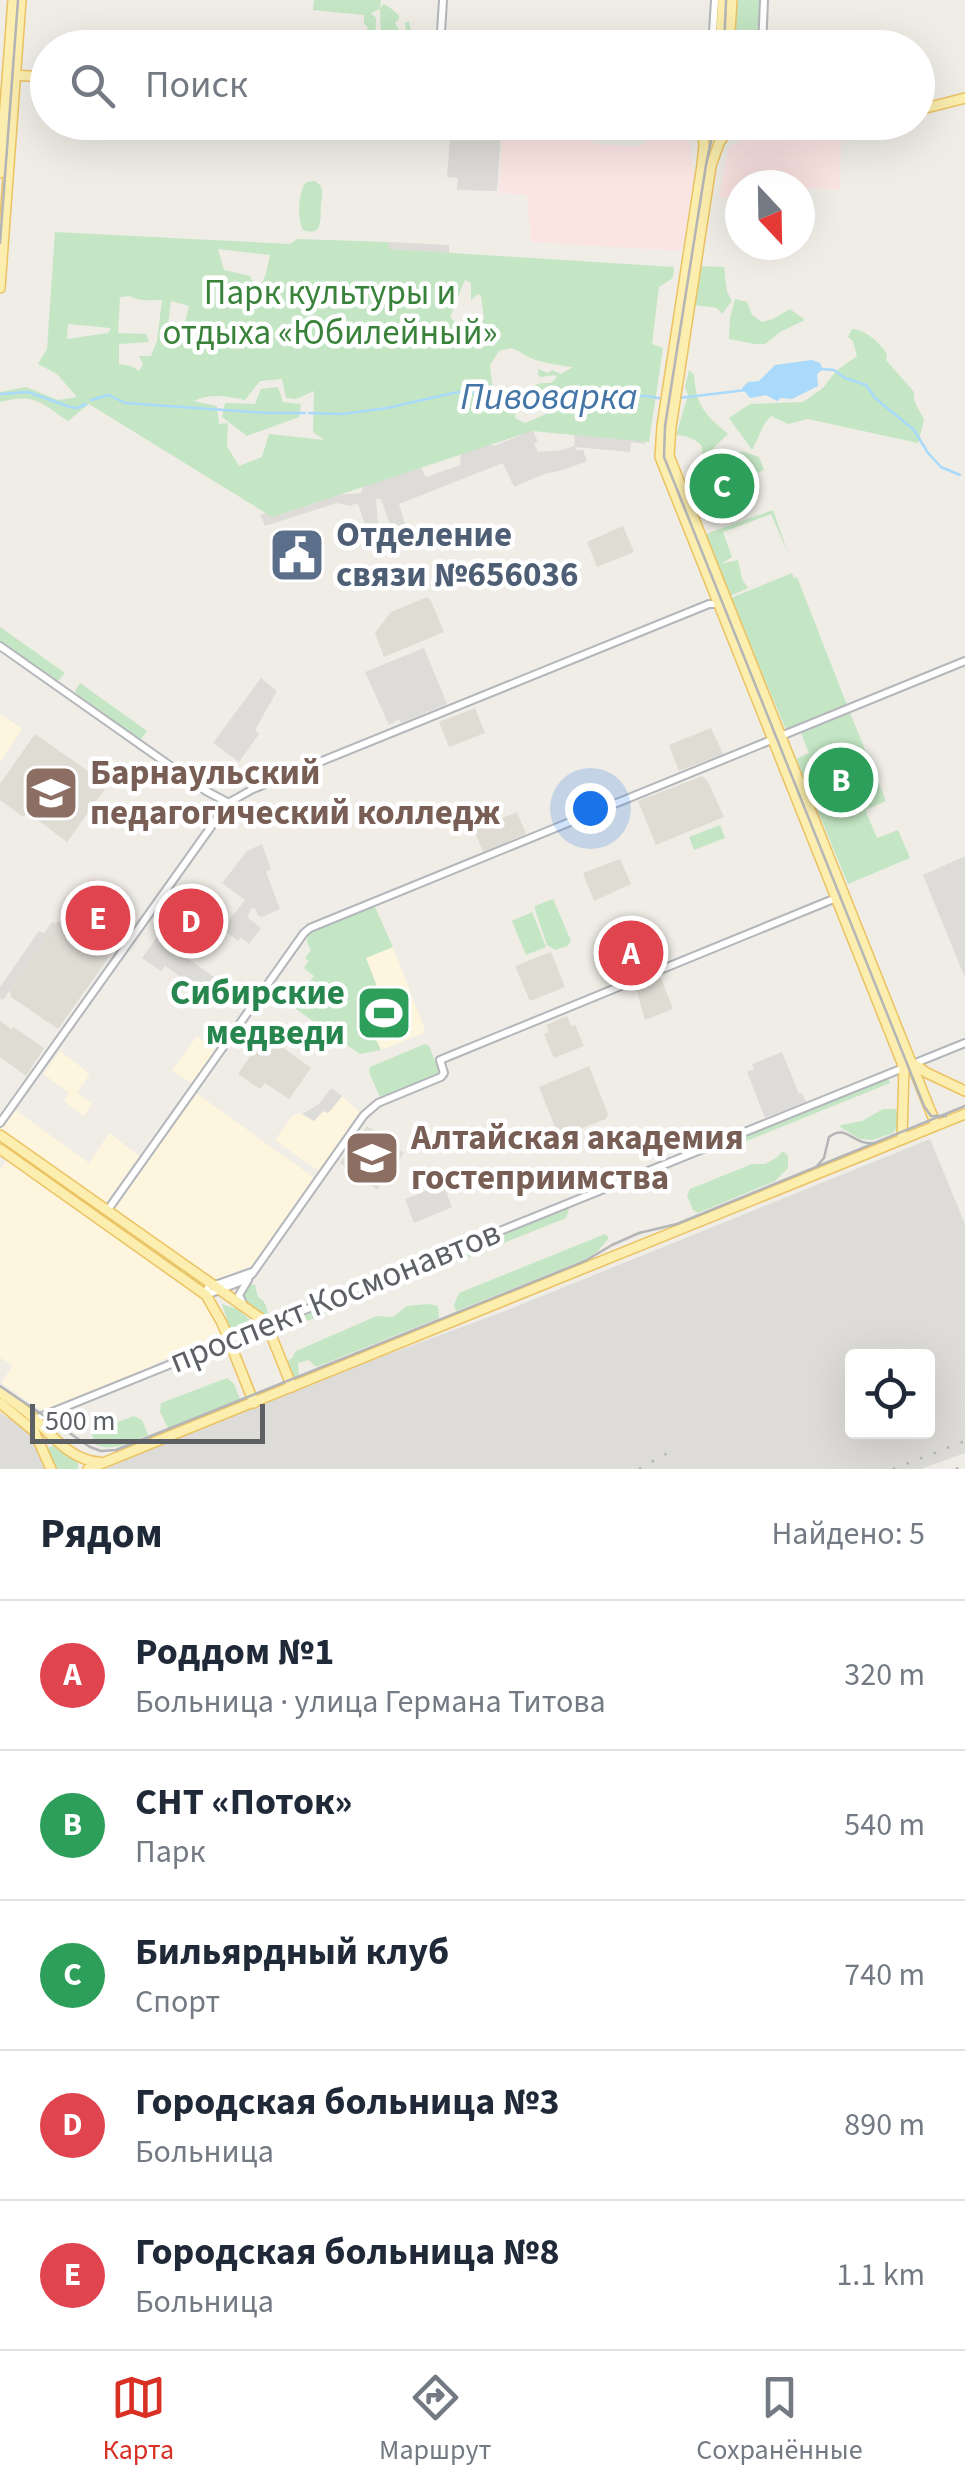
<!DOCTYPE html>
<html lang="ru">
<meta charset="utf-8">
<style>
:root{--surface:#fff;--page:#f2f2f3;--text:#1f2937;--muted:#747a83;--line:#e0e1e3;--accent:#d93025}
body{margin:0;font-family:"Source Sans 3",sans-serif;background:var(--page);color:var(--text)}
.controls{position:absolute;right:30px;bottom:30px;display:grid;overflow:hidden;border-radius:10px;box-shadow:0 10px 40px #0002}
.controls button{width:90px;height:90px;display:grid;place-items:center;padding:0;border:0;border-bottom:2px solid var(--line);background:var(--surface);color:var(--text);font:50px sans-serif}
.compass{position:absolute;left:725px;top:170px;width:90px;height:90px;border-radius:50%;background:var(--surface);box-shadow:0 10px 40px #0002;rotate:158deg}
.scale{position:absolute;left:30px;bottom:25px;width:235px;box-sizing:border-box;padding-left:10px;border:5px solid #5d6166;border-top:0;font-size:28px;line-height:35px;white-space:nowrap;color:#5d6166;-webkit-text-stroke:8px #fff;paint-order:stroke}
.you{position:absolute;left:590px;top:808px;width:35px;height:35px;margin:-25px;border:8px solid #fff;border-radius:50%;background:#1a73e8;box-shadow:0 0 0 15px #1a73e833}
.badge{display:grid;place-items:center;width:65px;height:65px;border-radius:50%;background:var(--accent);color:#fff;font-size:32px;font-weight:700}
.pin{position:absolute;translate:-50% -50%;border:5px solid #fff;box-shadow:0 2px 10px #0006}
.list{margin:0;padding:0;list-style:none}
h2{display:flex;justify-content:space-between;align-items:center;height:130px;margin:0;padding:0 40px;font-size:42px}
h2 small{font-size:32px;font-weight:400;color:var(--muted)}
.list li{display:grid;grid-template-columns:65px 1fr auto;gap:30px;align-items:center;box-sizing:border-box;height:150px;padding:0 40px;border-top:2px solid var(--line)}
.list b{display:block;font-size:38px;white-space:nowrap}
.list p{margin:0;font-size:32px;white-space:nowrap;color:var(--muted)}
.list em{font-size:32px;font-style:normal;color:var(--muted)}
.icon{flex:none;width:55px;height:55px;fill:none;stroke:currentColor;stroke-width:2;stroke-linecap:round;stroke-linejoin:round}
.map{position:relative;flex:none;width:965px;height:1469px;overflow:hidden}
.search{position:absolute;background:var(--surface);box-shadow:0 10px 40px #0002;left:30px;right:30px;top:30px;height:110px;display:flex;align-items:center;gap:25px;box-sizing:border-box;padding:0 35px;border-radius:55px;color:var(--muted);font-size:38px}
.sheet{height:880px;background:var(--surface)}
nav{display:flex;justify-content:space-around;align-items:center;box-sizing:border-box;height:140px;border-top:2px solid var(--line);background:var(--surface);font-size:28px;color:var(--muted)}
nav a{display:grid;justify-items:center;gap:5px}
nav .on{color:var(--accent)}
.map>svg:first-child{display:block}
</style>
<div class="map">
<svg width="965" height="1469" viewBox="0 0 965 1469">
<rect width="100%" height="100%" fill="#efede6"/>
<g fill="#fdf5de">
<polygon points="0,714 22,729 1,761 0,760"/>
<polygon points="393,947 425,1030 424,1033 381,1050 363,1013 384,1005 366,958"/>
<polygon points="197,1036 217,1051 194,1082 191,1083 172,1070"/>
<polygon points="60,1051 90,1074 77,1092 92,1104 84,1116 64,1101 69,1093 43,1074"/>
<polygon points="196,1093 313,1177 313,1180 253,1265 218,1279 212,1279 200,1271 114,1208"/>
<polygon points="342,1096 362,1114 321,1170 316,1169 275,1140 292,1116 300,1113 314,1121 323,1111 330,1111"/>
<polygon points="14,1109 89,1163 109,1133 141,1157 106,1204 1,1130 0,1127"/>
<polygon points="7,1161 206,1300 224,1333 180,1352 152,1365 152,1368 44,1412 1,1383 13,1365 0,1358 0,1170"/>
</g>
<g fill="#dedcd8" fill-rule="evenodd">
<polygon points="467,132 501,134 497,191 457,190 458,178 447,177 450,139 466,140"/>
<polygon points="388,242 449,245 449,253 388,249"/>
<polygon points="576,417 646,431 645,444 631,442 630,452 575,447 576,450 583,450 587,461 563,470 544,474 514,487 503,463 399,504 409,537 396,542 381,499 376,499 379,537 373,538 367,532 358,503 350,506 337,503 265,526 260,515 319,496 361,493 368,474 419,464 426,477 460,465 461,449 480,440 494,446 533,430 538,442 534,444 538,452 562,450 574,446"/>
<polygon points="424,648 447,704 401,723 399,719 389,725 365,672"/>
<polygon points="261,678 277,691 255,730 259,734 239,762 213,743"/>
<polygon points="262,844 271,869 266,872 280,909 262,917 258,916 255,908 251,909 247,917 261,928 249,944 241,937 238,941 222,929 245,900 222,883 247,851"/>
<polygon points="965,856 965,978 923,875"/>
<polygon points="52,922 56,924 3,1000 0,998 0,987 39,931 44,933"/>
<polygon points="157,937 217,979 206,994 165,966 161,971 142,958"/>
<polygon points="782,1052 799,1094 802,1093 806,1102 765,1118 747,1072 754,1069 752,1064"/>
<polygon points="331,1088 342,1096 330,1111 327,1113 323,1111 314,1121 302,1114 319,1104"/>
<path d="M930 1139 965 1224V1453L921 1469H95L297 1388 505 1311ZM852 1356H928V1432H852Z"/>
<polygon points="442,1181 452,1207 414,1223 405,1199 426,1191 426,1187"/>
<polygon points="0,1413 30,1431 49,1469 0,1469"/>
</g>
<g fill="#dfdcd4">
<polygon points="623,526 634,552 597,567 587,542"/>
<polygon points="427,597 430,599 444,632 384,657 375,633 391,612"/>
<polygon points="475,708 485,733 449,747 439,722"/>
<polygon points="711,728 723,754 679,771 669,745"/>
<polygon points="35,734 108,785 67,842 27,812 23,817 0,800 0,784"/>
<polygon points="702,776 708,782 724,817 656,845 638,801"/>
<polygon points="517,812 526,834 483,852 474,830"/>
<polygon points="620,859 631,884 594,901 583,873"/>
<polygon points="58,921 109,957 58,1029 11,997 10,990"/>
<polygon points="551,952 565,987 530,1001 515,966"/>
<polygon points="661,978 673,1009 645,1020 636,988"/>
<polygon points="567,1016 571,1026 575,1025 584,1046 554,1058 544,1034 549,1032 546,1025"/>
<polygon points="0,1021 11,1029 14,1027 44,1048 26,1076 0,1057"/>
<polygon points="265,1034 311,1068 289,1099 265,1083 260,1089 238,1074"/>
<polygon points="589,1066 608,1114 606,1119 559,1137 539,1087"/>
<polygon points="367,1126 404,1153 377,1190 340,1163"/>
</g>
<g fill="#fbe5e3">
<polygon points="530,123 594,123 593,144 636,146 646,143 651,135 652,123 676,123 690,144 694,176 682,251 531,242 527,195 499,193 503,127 529,129"/>
<polygon points="752,125 841,131 840,190 808,188 806,201 800,201 800,185 740,185 740,199 719,198 728,147 739,142"/>
<polygon points="91,877 98,883 100,888 109,892 138,915 109,957 58,921"/>
<polygon points="171,895 222,931 211,947 160,910"/>
</g>
<g fill="#c4e6c4" fill-rule="evenodd">
<path d="M314 0H381L380 9 383 4C389 5 394 12 399 15V19L395 23 401 33 395 41 396 47 406 36 405 23 409 21 414 47H379L381 35 380 9 371 13 376 18 375 47H361L368 27 364 24V15L313 10Z"/>
<polygon points="737,0 761,0 759,47 734,48"/>
<path d="M315 181C317 183 320 184 321 187 323 190 322 200 321 203 320 219 324 237 303 230 297 218 298 193 306 182Z"/>
<path d="M55 232 290 244 297 239 388 242 389 249 674 267 673 278 659 287 652 344 663 348 649 442 532 431 272 517 89 404 68 421C39 402 36 393 0 402V392L26 387 58 400 77 397 57 374 38 364 47 349ZM218 249 270 255 266 273 258 294 250 276 224 270ZM465 280 471 283V300L478 294 481 296 484 319 463 341 461 327 450 317ZM130 296C142 302 150 300 162 300L157 341 151 356H139L143 364 139 371 131 366 119 364V344L149 342 146 334 118 333 120 297ZM171 301 189 306 182 335 167 333ZM68 324 110 328 111 329 108 333 67 339ZM511 348C520 351 525 356 533 359 540 362 568 367 573 367L561 374 552 370 548 373 538 369V375L540 377 555 375 557 377 551 383H541L501 397 492 384 490 365 499 351ZM282 379 286 398 296 399 314 391 313 432 324 440 269 434 262 457 239 466 227 446 228 423 219 424 217 406 193 401C211 393 226 396 245 400L260 381ZM573 385 590 389 588 396 525 423 515 418 516 405 520 400 553 397Z"/>
<polygon points="700,266 724,267 727,292 732,301 722,314 717,308 695,305"/>
<polygon points="735,299 747,302 752,315 762,322 773,319 790,309 805,320 780,332 765,344 755,344 729,339 730,318"/>
<path d="M852 329C866 330 879 342 887 354L886 360 914 392V400L924 420 918 443 808 419 788 424 771 416 765 423 752 450 729 418 750 404 803 402 823 388 836 371 857 356 853 341 848 337Z"/>
<path d="M689 370 694 375C696 405 705 415 728 434L707 454H702V446C694 438 687 436 676 435L688 395 685 387Z"/>
<polygon points="278,387 283,402 301,404 299,417 247,436 222,417 225,403 255,404 261,389"/>
<polygon points="734,452 745,452 759,457 764,470 747,477 734,477 729,466"/>
<polygon points="773,510 788,553 771,514 723,532 732,557 721,564 738,560 742,579 748,588 730,596 703,535"/>
<polygon points="792,573 794,578 797,577 847,705 786,730 731,598"/>
<polygon points="0,627 65,673 56,683 0,643"/>
<polygon points="80,683 147,731 141,739 138,739 77,694 75,691"/>
<polygon points="850,713 886,801 865,810 877,838 898,830 910,858 848,884 796,759 809,753 801,733"/>
<polygon points="720,825 725,838 694,850 689,837"/>
<polygon points="553,899 571,941 567,946 555,950 547,945 535,909 535,906"/>
<polygon points="374,905 393,947 366,958 384,1005 363,1013 381,1050 360,1054 292,1006 314,976 304,968 309,961 305,958 311,950 307,942 308,932"/>
<polygon points="532,912 546,947 526,955 512,921"/>
<polygon points="425,1044 429,1046 439,1071 438,1074 380,1097 369,1072 370,1067"/>
<polygon points="888,1077 890,1083 737,1145 735,1139"/>
<polygon points="883,1109 895,1109 898,1113 898,1126 893,1133 872,1140 860,1139 840,1127 841,1125 862,1121"/>
<polygon points="783,1151 788,1156 788,1168 775,1181 698,1213 693,1210 687,1195 690,1189 752,1164 765,1164 776,1158"/>
<polygon points="44,1171 205,1283 205,1288 201,1288 44,1176"/>
<polygon points="566,1207 569,1210 566,1218 364,1299 357,1298 360,1291"/>
<polygon points="605,1234 609,1238 598,1251 586,1259 456,1311 454,1305 459,1293"/>
<path d="M250 1284 255 1285 258 1297C265 1300 269 1310 267 1318L253 1307H248L242 1297Z"/>
<polygon points="222,1304 237,1309 255,1324 231,1332"/>
<polygon points="327,1304 331,1306 330,1312 289,1328 284,1324 286,1320"/>
<polygon points="429,1304 438,1306 439,1318 316,1367 309,1360 298,1363 299,1375 291,1378 286,1362 292,1358 296,1351 377,1316 393,1317 407,1306"/>
<polygon points="227,1378 234,1384 240,1399 168,1428 160,1412 161,1403"/>
<path d="M134 1416 142 1420 148 1435C131 1442 115 1452 96 1445L91 1432Z"/>
<polygon points="54,1446 60,1446 78,1459 78,1469 55,1469 48,1451 49,1447"/>
</g>
<polygon fill="#a9dafc" points="812,360 820,363 823,369 817,374 818,386 792,399 781,398 777,401 766,395 750,398 742,388 748,382 759,381 775,365"/>
<g fill="none" stroke-linecap="round" stroke-linejoin="round">
<g stroke="#a9dafc" stroke-width="2.5">
<polyline points="820,369 834,370 845,378 866,385 875,398 914,430 928,453 941,467 960,475"/>
<polyline points="0,394 28,392 70,407 77,408 86,404"/>
<polyline points="679,398 746,390"/>
<polyline points="91,400 109,395 125,403 153,405 268,413 305,413"/>
<polyline points="309,413 343,414 387,408 453,393 469,391 495,401 525,403 569,401 582,395 648,396 663,399"/>
</g>
<g stroke="#b3b6ba" stroke-width="10">
<g id="minor">
<polyline points="440,48 443,0"/>
<polyline points="712,48 715,0"/>
<polyline points="762,48 764,0"/>
<polyline points="0,646 206,791 227,802"/>
<polyline points="0,1123 228,803 253,789 709,604 719,604"/>
<polyline points="107,1211 304,933 310,928 965,661"/>
<polyline points="206,1295 245,1280 252,1274 364,1115 378,1103 441,1077 444,1073 440,1060 836,898"/>
<polyline points="206,1295 207,1289 211,1284 218,1284 252,1272"/>
<polyline points="243,1304 239,1295 248,1280"/>
<polyline points="35,1419 965,1043"/>
</g>
</g>
<g stroke="#ecc262" stroke-width="12">
<g id="major">
<polyline points="720,48 723,0"/>
<polyline points="729,48 732,0"/>
<polyline points="10,75 48,77"/>
<polyline points="918,110 965,98"/>
<polyline points="702,125 704,145 702,165 662,426 660,457 904,1068 902,1139"/>
<polyline points="731,127 744,122"/>
<polyline points="729,129 719,143 711,166 671,427 669,456 936,1125"/>
<polyline points="0,173 13,0"/>
<polyline points="0,288 21,0"/>
<polyline points="914,1064 927,1073 965,1091"/>
<polyline points="0,1135 260,1318 267,1325 292,1387"/>
<polyline points="0,1149 206,1295 222,1323 254,1403"/>
<path d="M0 1392C9 1398 18 1405 27 1412 47 1430 70 1461 99 1462"/>
<polyline points="0,1403 34,1431 51,1469"/>
<polyline points="88,1469 965,1114"/>
</g>
</g>
<use href="#minor" stroke="#fff" stroke-width="6"/>
<use href="#major" stroke="#fceeae" stroke-width="9"/>
<g stroke="#b4b5b6" stroke-width="2.5">
<polyline points="724,48 726,0"/>
<polyline points="715,122 706,165 665,426 664,457 924,1106 931,1116 946,1116"/>
<polyline points="0,243 18,0"/>
<path d="M816 1167 824 1158 829 1137C847 1123 853 1146 874 1143"/>
<polyline points="0,1386 90,1447 101,1451 116,1450 585,1261 612,1245 639,1233 677,1224 965,1106"/>
</g>
<g stroke="#b4b5b6" stroke-width="2.5" stroke-dasharray="2.5 12" stroke-linecap="butt">
<polyline points="639,1469 671,1451"/>
<polyline points="893,1469 965,1441"/>
<polyline points="956,1469 965,1465"/>
</g>
</g>
<defs>
<g id="civic-square" transform="scale(2.875)"><rect x="-9" y="-9" width="18" height="18" rx="4" fill="#5c6f8a" stroke="#fff"/><path d="M-.6-6.5H3V-4.5H.6V-3L4-1V1h2V6H-6V1h2V-1L-.6-3ZM-1.2 2.5V6h2.4V2.5Z" fill="#fff"/></g>
<g id="university-square" transform="scale(2.875)"><rect x="-9" y="-9" width="18" height="18" rx="4" fill="#8d6e63" stroke="#fff"/><path d="M0-5L7-2L0 1L-7-2ZM-4 1L0 2.5L4 1V4Q0 6-4 4Z" fill="#fff"/></g>
<g id="stadium-square" transform="scale(2.875)"><rect x="-9" y="-9" width="18" height="18" rx="4" fill="#2e9e5b" stroke="#fff"/><path d="M0-5a6.5 5 0 1 0 0 10a6.5 5 0 1 0 0-10ZM-3.5-1.8h7v3.6h-7Z" fill="#fff"/></g>
</defs>
<g fill-rule="evenodd">
<use href="#civic-square" x="297" y="555"/>
<use href="#university-square" x="51" y="793"/>
<use href="#stadium-square" x="384" y="1013"/>
<use href="#university-square" x="372" y="1158"/>
</g>
<g text-anchor="middle" dominant-baseline="central" stroke-width="9" stroke-linejoin="round" paint-order="stroke">
<g font-size="35" fill="#38823a" stroke="#fff">
<text x="330" y="293">Парк культуры и<tspan x="330" dy="40">отдыха «Юбилейный»</tspan></text>
</g>
<g font-size="35" font-weight="bold" fill="#4e5e75" stroke="#fff" text-anchor="start">
<text x="336" y="535">Отделение<tspan x="336" dy="40">связи №656036</tspan></text>
</g>
<g font-size="35" font-weight="bold" fill="#785e54" stroke="#fff" text-anchor="start">
<text x="90" y="773">Барнаульский<tspan x="90" dy="40">педагогический колледж</tspan></text>
<text x="411" y="1138">Алтайская академия<tspan x="411" dy="40">гостеприимства</tspan></text>
</g>
<g font-size="35" font-weight="bold" fill="#27864d" stroke="#fff" text-anchor="end">
<text x="345" y="993">Сибирские<tspan x="345" dy="40">медведи</tspan></text>
</g>
<g font-size="35" fill="#5d6166" stroke="#fff">
<text transform="translate(335 1297) rotate(-22)">проспект Космонавтов</text>
</g>
<g font-size="38" font-style="italic" fill="#4375a6" stroke="#fff">
<text x="549" y="397">Пивоварка</text>
</g>
</g>
</svg>
<div class="controls">
<button><svg class="icon" aria-label="locate" viewBox="0 0 24 24"><circle cx="12" cy="12" r="6"/><path d="M12 2v4M12 18v4M2 12h4M18 12h4"/></svg></button>
</div>
<svg class="compass" viewBox="-18 -18 36 36"><path d="M0-13l5 13h-10z" fill="#e53935"/><path d="M0 13l5-13h-10z" fill="#747a83"/></svg>
<div class="scale">500 m</div>
<div class="you"></div>
<div class="pin badge" style="left:631px;top:953px;background:#e0444e">A</div>
<div class="pin badge" style="left:841px;top:780px;background:#2e9e5b">B</div>
<div class="pin badge" style="left:722px;top:486px;background:#2e9e5b">C</div>
<div class="pin badge" style="left:191px;top:921px;background:#e0444e">D</div>
<div class="pin badge" style="left:98px;top:918px;background:#e0444e">E</div>
<div class="search"><svg class="icon" aria-label="search" viewBox="0 0 24 24"><circle cx="10" cy="10" r="6"/><path d="M15 15l6 6"/></svg>Поиск</div>
</div>
<section class="sheet">
<h2>Рядом<small>Найдено: 5</small></h2>
<ul class="list">
<li><span class="badge" style="background:#e0444e">A</span><div><b>Роддом №1</b><p>Больница · улица Германа Титова</p></div><em>320 m</em></li>
<li><span class="badge" style="background:#2e9e5b">B</span><div><b>СНТ «Поток»</b><p>Парк</p></div><em>540 m</em></li>
<li><span class="badge" style="background:#2e9e5b">C</span><div><b>Бильярдный клуб</b><p>Спорт</p></div><em>740 m</em></li>
<li><span class="badge" style="background:#e0444e">D</span><div><b>Городская больница №3</b><p>Больница</p></div><em>890 m</em></li>
<li><span class="badge" style="background:#e0444e">E</span><div><b>Городская больница №8</b><p>Больница</p></div><em>1.1 km</em></li>
</ul>
</section>
<nav>
<a class="on"><svg class="icon" aria-label="map" viewBox="0 0 24 24"><path d="M3 6l6-2 6 2 6-2v14l-6 2-6-2-6 2zM9 4v14M15 6v14"/></svg>Карта</a>
<a><svg class="icon" aria-label="directions" viewBox="0 0 24 24"><path d="M12 3l9 9-9 9-9-9zM9 14v-3h6M13 9l2 2-2 2"/></svg>Маршрут</a>
<a><svg class="icon" aria-label="saved" viewBox="0 0 24 24"><path d="M7 4h10v16l-5-4-5 4z"/></svg>Сохранённые</a>
</nav>
